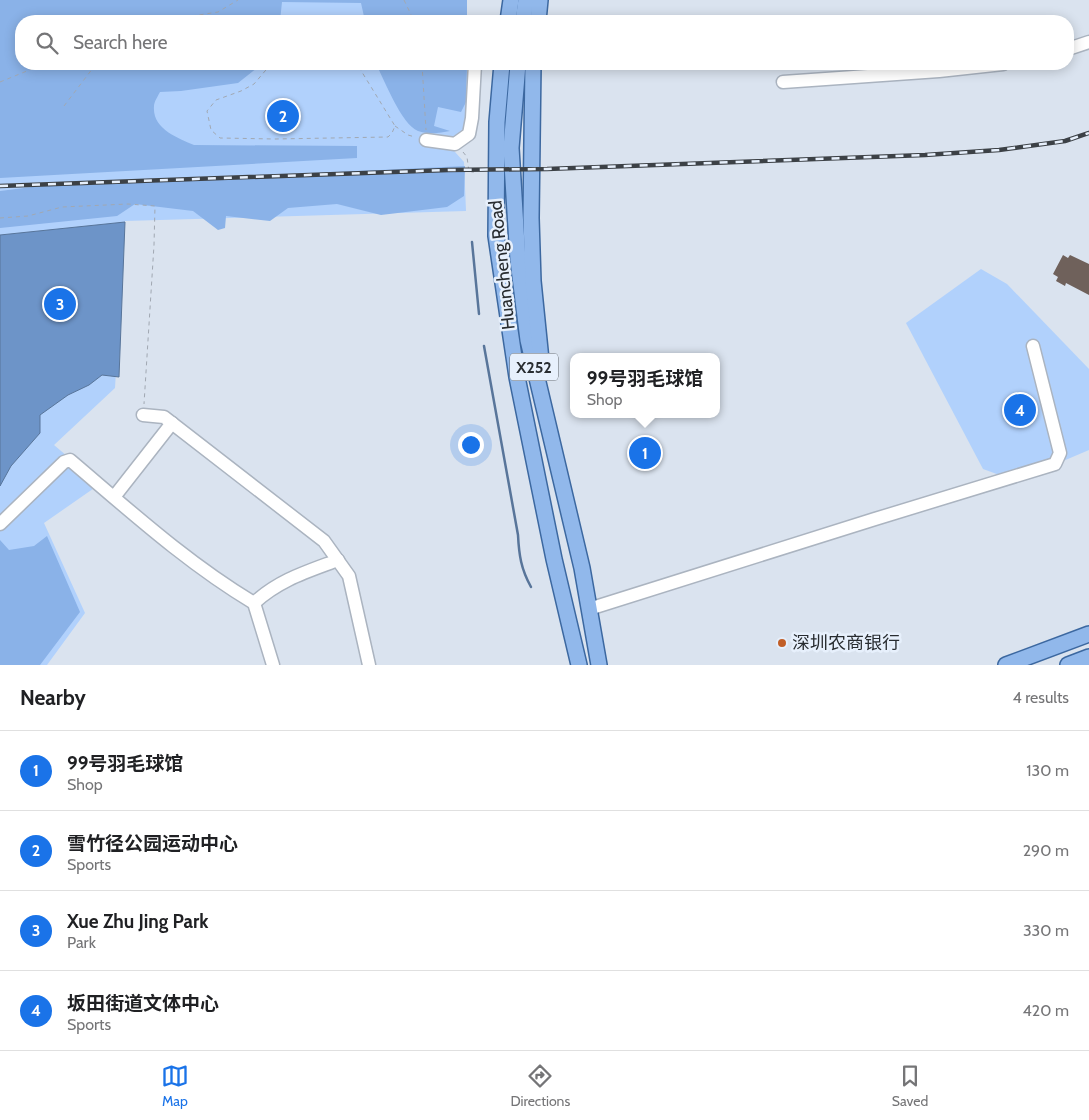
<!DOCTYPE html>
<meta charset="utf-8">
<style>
:root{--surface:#fff;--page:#f6f6f6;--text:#202124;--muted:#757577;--line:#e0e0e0;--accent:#1a73e8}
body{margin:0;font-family:Cabin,"Noto Sans SC",sans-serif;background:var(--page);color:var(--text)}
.you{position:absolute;left:470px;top:444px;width:18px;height:18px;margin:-12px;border:4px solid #fff;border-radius:50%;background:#1a73e8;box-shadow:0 0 0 8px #1a73e833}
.badge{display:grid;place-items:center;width:32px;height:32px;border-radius:50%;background:var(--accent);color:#fff;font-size:16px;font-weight:700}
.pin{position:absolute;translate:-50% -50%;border:2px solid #fff;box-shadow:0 1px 5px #0006}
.popup{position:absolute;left:570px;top:353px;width:150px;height:65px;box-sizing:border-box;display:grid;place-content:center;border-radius:10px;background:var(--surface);filter:drop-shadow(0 1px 4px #0005);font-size:16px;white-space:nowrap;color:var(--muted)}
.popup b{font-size:19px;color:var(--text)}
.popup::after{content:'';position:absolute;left:50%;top:100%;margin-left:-10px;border:10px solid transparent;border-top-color:var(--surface)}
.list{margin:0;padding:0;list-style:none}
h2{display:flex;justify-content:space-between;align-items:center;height:65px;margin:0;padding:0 20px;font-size:21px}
h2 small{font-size:16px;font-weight:400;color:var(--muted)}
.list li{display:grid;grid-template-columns:32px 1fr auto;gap:15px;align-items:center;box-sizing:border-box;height:80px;padding:0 20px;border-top:1px solid var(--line)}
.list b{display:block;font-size:19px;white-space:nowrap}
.list p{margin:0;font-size:16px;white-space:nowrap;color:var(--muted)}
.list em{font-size:16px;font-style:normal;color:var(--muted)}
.icon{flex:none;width:28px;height:28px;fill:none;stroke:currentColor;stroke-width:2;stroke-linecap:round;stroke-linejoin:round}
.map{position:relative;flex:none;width:1089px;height:665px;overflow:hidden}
.search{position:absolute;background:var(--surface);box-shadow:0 2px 12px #0003;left:15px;right:15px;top:15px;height:55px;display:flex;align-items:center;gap:12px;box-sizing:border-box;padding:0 18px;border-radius:20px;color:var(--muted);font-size:19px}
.sheet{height:385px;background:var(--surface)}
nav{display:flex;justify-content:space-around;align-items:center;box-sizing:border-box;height:70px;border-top:1px solid var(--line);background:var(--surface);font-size:14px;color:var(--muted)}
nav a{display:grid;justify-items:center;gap:2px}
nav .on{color:var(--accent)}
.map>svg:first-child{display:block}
</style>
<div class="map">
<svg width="1089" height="665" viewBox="0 0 1089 665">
<rect width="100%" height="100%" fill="#dae3ef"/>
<g fill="#b1d1fc">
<polygon points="0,0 467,0 467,21 21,21 21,64 467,64 467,126 447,143 464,162 466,211 125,221 115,388 54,445 100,484 44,523 85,613 47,665 0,665"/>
<polygon points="981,269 1007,284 1089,369 1089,450 1016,481 983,469 906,323"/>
</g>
<g fill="#8ab2e8">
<path d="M0 0H467V21H365L361 3 282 2 280 21H21V64H262L238 83 181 91 160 92C158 96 154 102 154 106 152 129 178 138 194 145L357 146V158L0 178Z"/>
<path d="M376 64H467L466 102 461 112 438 107 434 126 450 131C440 133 429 135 418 131 401 124 385 81 376 64Z"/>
<polygon points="465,166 464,196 447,207 381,215 337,204 288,208 270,221 226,216 225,228 218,230 193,211 135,204 117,216 0,228 0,191 40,186"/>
<polygon points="47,536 80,612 40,665 0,665 0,540 9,550 34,546"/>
</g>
<polygon fill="#6d94c8" stroke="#58759a" points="125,222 119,377 102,375 89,385 68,395 40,415 40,433 11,466 0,486 0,235"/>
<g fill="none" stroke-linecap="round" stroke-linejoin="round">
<g stroke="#58759a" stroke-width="2.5">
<polyline points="472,242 479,314"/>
<path d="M484 346 518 535C519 555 521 569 531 587"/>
</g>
</g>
<polygon fill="#6f615b" points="1063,255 1068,258 1070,255 1089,264 1089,295 1066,283 1065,286 1056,281 1058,277 1053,274"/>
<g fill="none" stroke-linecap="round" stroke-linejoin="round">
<g stroke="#abb4c0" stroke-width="15">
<g id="minor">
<polyline points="1068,49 1089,42"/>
<polyline points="783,82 939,71 1003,64"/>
<polyline points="426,140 455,144 469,134 472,118 475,64"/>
<polyline points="143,415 164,417 324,541 349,576 369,665"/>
<polyline points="114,497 172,423"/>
<path d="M0 524 64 462 70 460C129 510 187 563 254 603L273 665"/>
<path d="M254 603C279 580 306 572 338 560"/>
<polyline points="589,609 875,519 1055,464 1060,453 1033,346"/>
</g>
</g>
<g stroke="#3c68a0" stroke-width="18">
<g id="major">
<polyline points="508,21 511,0"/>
<polyline points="523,21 526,0"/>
<polyline points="538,21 540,0"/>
<polyline points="502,64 497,122 496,236 517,377 554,559 579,665"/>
<polyline points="518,64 511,148 518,260 528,340 582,568 599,665"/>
<polyline points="533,64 531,218 533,281 541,360"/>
<polyline points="1006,665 1089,634"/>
<polyline points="1068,665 1089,657"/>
</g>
</g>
<g stroke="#a1a8b2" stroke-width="1" stroke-dasharray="4 4" stroke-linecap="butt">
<polyline points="404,0 414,21"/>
<polyline points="160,21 218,12 238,0"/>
<polyline points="271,64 254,84 241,91 216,100 207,111 211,130 220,138 275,139 388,137 392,133 395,126 357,64"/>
<polyline points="422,64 426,130"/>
<polyline points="0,82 44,64"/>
<polyline points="64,106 96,64"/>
<polyline points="395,126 408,135 415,137"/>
<polyline points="463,152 467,157 469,172 474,172"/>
<polyline points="0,218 28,216 62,207 128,204 155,206 154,245 144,404"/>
</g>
<use href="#minor" stroke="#fff" stroke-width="12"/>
<use href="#major" stroke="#91b8eb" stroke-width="15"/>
<g stroke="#3c4146" stroke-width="4.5">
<polyline id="rail" points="0,186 448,170 547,169 925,155 999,150 1065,141 1089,133"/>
</g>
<use href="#rail" stroke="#e7f0fc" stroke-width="2.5" stroke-dasharray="8" stroke-linecap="butt"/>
</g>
<circle fill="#c15e27" stroke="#e7f0fc" stroke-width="2" cx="782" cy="643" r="5"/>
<g text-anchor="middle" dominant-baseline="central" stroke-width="5" stroke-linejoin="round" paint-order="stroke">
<rect fill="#e7f0fc" stroke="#61676d" stroke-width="1" x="510" y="353.5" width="48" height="27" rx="4"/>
<g font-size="16" font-weight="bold" fill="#282c30">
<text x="534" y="367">X252</text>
</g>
<g font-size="18" fill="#282c30" stroke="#e7f0fc">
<text transform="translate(502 265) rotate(-96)">Huancheng Road</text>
</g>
<g font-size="18" fill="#282c30" stroke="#e7f0fc" text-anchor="start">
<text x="792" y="643">深圳农商银行</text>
</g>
</g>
</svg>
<div class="you"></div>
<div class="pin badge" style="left:645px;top:453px">1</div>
<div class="popup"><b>99号羽毛球馆</b>Shop</div>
<div class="pin badge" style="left:283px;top:116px">2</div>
<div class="pin badge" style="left:60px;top:304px">3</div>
<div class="pin badge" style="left:1020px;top:410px">4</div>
<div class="search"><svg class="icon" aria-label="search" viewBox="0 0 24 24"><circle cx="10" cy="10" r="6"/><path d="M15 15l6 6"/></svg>Search here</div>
</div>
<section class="sheet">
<h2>Nearby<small>4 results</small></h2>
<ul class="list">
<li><span class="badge">1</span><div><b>99号羽毛球馆</b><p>Shop</p></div><em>130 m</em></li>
<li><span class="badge">2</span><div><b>雪竹径公园运动中心</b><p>Sports</p></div><em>290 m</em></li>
<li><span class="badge">3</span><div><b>Xue Zhu Jing Park</b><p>Park</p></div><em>330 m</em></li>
<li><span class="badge">4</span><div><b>坂田街道文体中心</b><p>Sports</p></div><em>420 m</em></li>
</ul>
</section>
<nav>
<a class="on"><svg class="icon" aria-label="map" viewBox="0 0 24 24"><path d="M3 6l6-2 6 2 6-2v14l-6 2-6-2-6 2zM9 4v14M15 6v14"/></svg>Map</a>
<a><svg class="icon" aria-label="directions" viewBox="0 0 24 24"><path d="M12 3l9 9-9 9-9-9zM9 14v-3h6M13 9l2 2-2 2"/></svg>Directions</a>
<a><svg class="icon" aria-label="saved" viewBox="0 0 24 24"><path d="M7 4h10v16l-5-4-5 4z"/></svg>Saved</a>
</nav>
